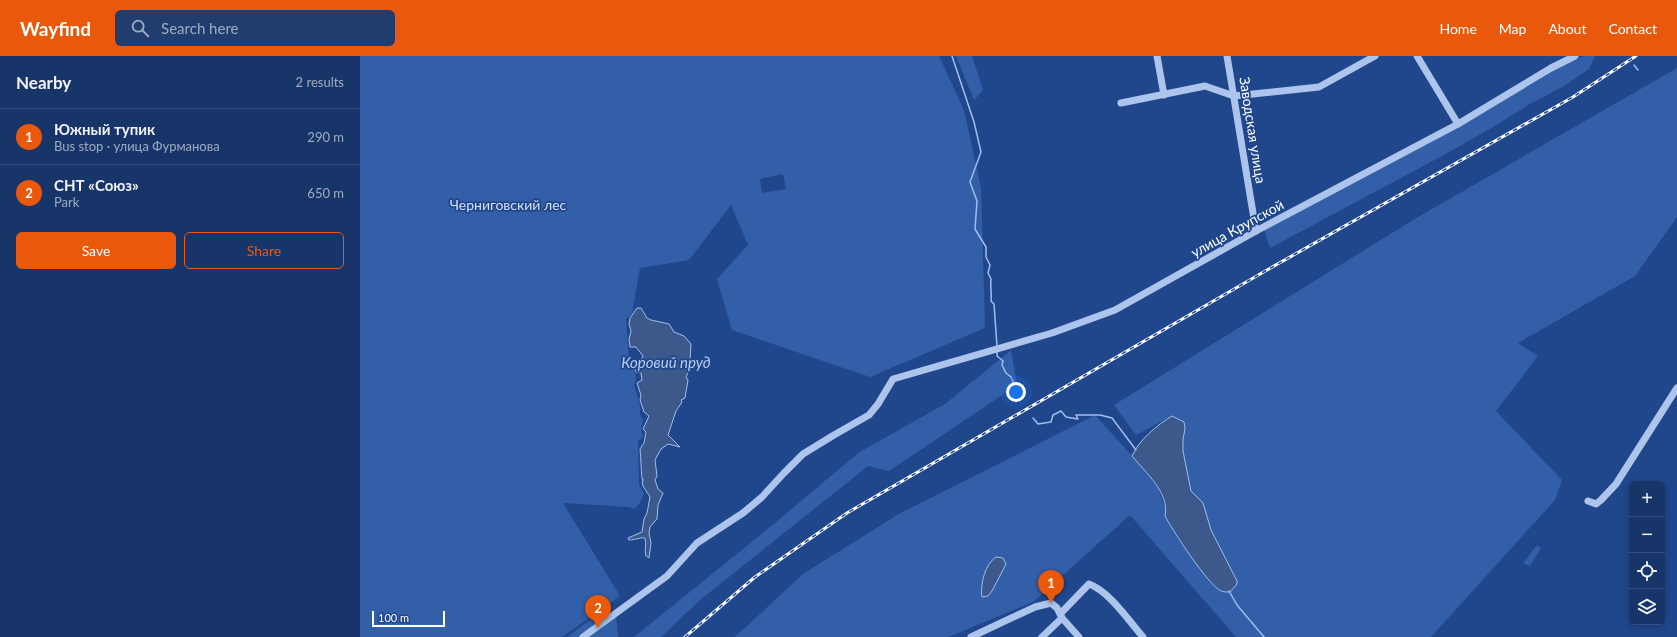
<!DOCTYPE html>
<meta charset="utf-8">
<style>
:root{--surface:#183569;--page:#213d6f;--text:#f1f3f6;--muted:#9fabc0;--line:#36507d;--accent:#ea580c}
body{margin:0;font-family:Lato,sans-serif;background:var(--page);color:var(--text)}
.controls{position:absolute;right:12px;bottom:12px;display:grid;overflow:hidden;border-radius:6px;box-shadow:0 2px 6px #0003}
.controls button{width:36px;height:36px;display:grid;place-items:center;padding:0;border:0;border-bottom:1px solid var(--line);background:var(--surface);color:var(--text);font:20px sans-serif}
.scale{position:absolute;left:12px;bottom:10px;width:73px;box-sizing:border-box;padding-left:4px;border:2px solid #fff;border-top:0;font-size:11px;line-height:14px;white-space:nowrap;color:#fff;-webkit-text-stroke:3px #20478c;paint-order:stroke}
.you{position:absolute;left:656px;top:336px;width:14px;height:14px;margin:-10px;border:3px solid #fff;border-radius:50%;background:#1a73e8;box-shadow:0 0 0 6px #1a73e833}
.badge{display:grid;place-items:center;width:26px;height:26px;border-radius:50%;background:var(--accent);color:#fff;font-size:13px;font-weight:700}
.pin{position:absolute;translate:-50% -33px;filter:drop-shadow(0 1px 2px #0008)}
.pin::after{content:'';position:absolute;top:21px;width:14px;height:12px;background:inherit;clip-path:polygon(0 0,100% 0,50% 100%)}
.list{margin:0;padding:0;list-style:none}
h2{display:flex;justify-content:space-between;align-items:center;height:52px;margin:0;padding:0 16px;font-size:17px}
h2 small{font-size:13px;font-weight:400;color:var(--muted)}
.list li{display:grid;grid-template-columns:26px 1fr auto;gap:12px;align-items:center;box-sizing:border-box;height:56px;padding:0 16px;border-top:1px solid var(--line)}
.list b{display:block;font-size:15px;white-space:nowrap}
.list p{margin:0;font-size:13px;white-space:nowrap;color:var(--muted)}
.list em{font-size:13px;font-style:normal;color:var(--muted)}
.actions{display:flex;gap:8px;padding:12px 16px}
.actions a{flex:1;padding:9px 0;border:1px solid var(--accent);border-radius:6px;text-align:center;font-size:14px;color:var(--accent)}
.actions .main{background:var(--accent);color:#fff}
.icon{flex:none;width:22px;height:22px;fill:none;stroke:currentColor;stroke-width:2;stroke-linecap:round;stroke-linejoin:round}
.map{position:relative;flex:none;width:1317px;height:581px;overflow:hidden}
header{display:flex;align-items:center;gap:24px;box-sizing:border-box;height:56px;padding:0 20px;background:var(--accent);color:#fff}
header strong{font-size:19px}
nav{display:flex;gap:22px;margin-inline-start:auto;font-size:14px}
.search{width:280px;height:36px;background:var(--page);display:flex;align-items:center;gap:10px;box-sizing:border-box;padding:0 14px;border-radius:6px;color:var(--muted);font-size:15px}
main{display:flex}
aside{flex:1;background:var(--surface)}
.map>svg:first-child{display:block}
</style>
<header>
<strong>Wayfind</strong>
<div class="search"><svg class="icon" aria-label="search" viewBox="0 0 24 24"><circle cx="10" cy="10" r="6"/><path d="M15 15l6 6"/></svg>Search here</div>
<nav><a>Home</a><a>Map</a><a>About</a><a>Contact</a></nav>
</header>
<main>
<aside>
<h2>Nearby<small>2 results</small></h2>
<ul class="list">
<li><span class="badge">1</span><div><b>Южный тупик</b><p>Bus stop · улица Фурманова</p></div><em>290 m</em></li>
<li><span class="badge">2</span><div><b>СНТ «Союз»</b><p>Park</p></div><em>650 m</em></li>
</ul>
<div class="actions"><a class="main">Save</a><a>Share</a></div>
</aside>
<div class="map">
<svg width="1317" height="581" viewBox="0 0 1317 581">
<rect width="100%" height="100%" fill="#20478c"/>
<g fill="#335fa9" fill-rule="evenodd">
<path d="M0 0H579L604 54 621 132 625 272 510 321 372 274 357 223 388 189 371 149 329 204 280 212 272 258 266 263 269 305 275 317 276 322 274 329 280 350V358L283 364 281 373 283 381 278 385 279 429 284 437 280 447 274 453 269 451 203 447 260 540 202 581H0ZM423 118 426 133 402 137 400 123Z"/>
<polygon points="596,0 612,0 623,34 614,44"/>
<polygon points="1224,0 1235,0 1229,13 1204,30 1170,48 1133,71 1082,100 910,192 904,173 1191,15"/>
<polygon points="1317,12 1317,161 1275,220 1158,287 1178,300 1136,355 1202,424 1195,444 1071,581 876,581 770,459 673,546 588,581 375,581 443,518 539,458 735,359 783,412 798,432 806,454 805,460 817,481 853,529 862,536 877,525 851,474 843,448 831,435 823,395 823,383 825,373 821,363 812,360 776,379 754,349 1053,164"/>
<polygon points="651,294 657,329 529,415 508,410 340,544 301,581 274,581 415,467 498,397 585,348"/>
<polygon points="1177,489 1181,492 1170,510 1163,507"/>
<polygon points="256,558 258,581 207,581 230,564"/>
</g>
<g fill="#3d598c" stroke="#a0beed">
<path d="M277 252H281L287 262 291 264 309 268 314 276 324 280 331 288 330 304 332 308 326 321 328 324 325 342 321 344 322 346 316 355 308 379 320 391 308 388 301 393 295 404 297 420 295 424 298 433 303 437 298 449 297 463 290 471 289 477 291 487 289 502 286 500C284 494 287 488 285 482 282 481 275 484 269 484L268 482 282 476 284 463 287 457 290 441 283 430 282 425 284 424 282 423C281 412 281 403 280 393L284 387 286 376 283 373 289 360 284 356 280 344 281 339 277 327 282 324 281 317 276 316 274 312 279 308 283 300 276 291H270L269 283 271 275 269 268 270 262Z"/>
<path d="M812 360 824 366 825 373 823 383V395L831 435 843 447 851 474 877 525V528L870 536C867 536 863 536 861 535 848 529 813 475 805 460 810 437 785 416 772 400 779 384 797 369 812 360Z"/>
<path d="M636 501 643 502 646 508 632 535 628 540 622 541C620 528 625 508 636 501Z"/>
</g>
<g fill="none" stroke-linecap="round" stroke-linejoin="round">
<g stroke="#a0beed" stroke-width="1.5">
<path d="M592 0 614 66 621 96 610 126 617 145 615 173 626 191V201L630 209 628 217 631 223C630 231 632 238 631 245L634 248 637 290"/>
<polyline points="1274,9 1278,14"/>
<polyline points="637,296 637,300 643,305 642,309 646,317 651,321 659,339"/>
<polyline points="673,362 678,368 691,366 693,359 701,355 706,361 718,363 716,359 740,359 752,362 776,394"/>
<polyline points="869,535 877,549 904,581"/>
</g>
<g stroke="#adc4ec" stroke-width="7">
<polyline points="797,0 804,39"/>
<polyline points="867,0 896,175"/>
<polyline points="1057,0 1098,68"/>
<polyline points="761,47 845,30 874,40 959,31 1015,0"/>
<polyline points="1228,445 1236,448 1241,444 1256,428 1317,332"/>
<path d="M701 557 729 528C749 535 769 565 783 581"/>
<polyline points="223,581 307,520 337,487 383,457 402,441 424,417 443,398 474,379 509,359 518,348 533,323 692,277 755,254 896,175 1098,68 1191,12 1215,0"/>
<polyline points="611,581 675,551 691,547 697,552 702,562 719,581"/>
<polyline points="682,581 702,562"/>
</g>
<g stroke="#fff" stroke-width="3">
<polyline id="rail" points="325,581 395,521 487,457 907,214 1213,41 1276,0"/>
</g>
<use href="#rail" stroke="#20478c" stroke-width="1.5" stroke-dasharray="4.5" stroke-linecap="butt"/>
</g>
<g text-anchor="middle" dominant-baseline="central" stroke-width="3.5" stroke-linejoin="round" paint-order="stroke">
<g font-size="14" fill="#fff" stroke="#20478c">
<text transform="translate(893 74) rotate(81)">Заводская улица</text>
<text transform="translate(877 172) rotate(-29)">улица Крупской</text>
</g>
<g font-size="14" fill="#d2e0f9" stroke="#20478c">
<text x="148" y="148">Черниговский лес</text>
</g>
<g font-size="15" font-style="italic" fill="#b9cff3" stroke="#20478c">
<text x="306" y="306">Коровий пруд</text>
</g>
</g>
</svg>
<div class="controls">
<button>+</button>
<button>−</button>
<button><svg class="icon" aria-label="locate" viewBox="0 0 24 24"><circle cx="12" cy="12" r="6"/><path d="M12 2v4M12 18v4M2 12h4M18 12h4"/></svg></button>
<button><svg class="icon" aria-label="layers" viewBox="0 0 24 24"><path d="M12 4l9 5-9 5-9-5zM3 14l9 5 9-5"/></svg></button>
</div>
<div class="scale">100 m</div>
<div class="you"></div>
<div class="pin badge" style="left:691px;top:547px">1</div>
<div class="pin badge" style="left:238px;top:572px">2</div>
</div>
</main>
